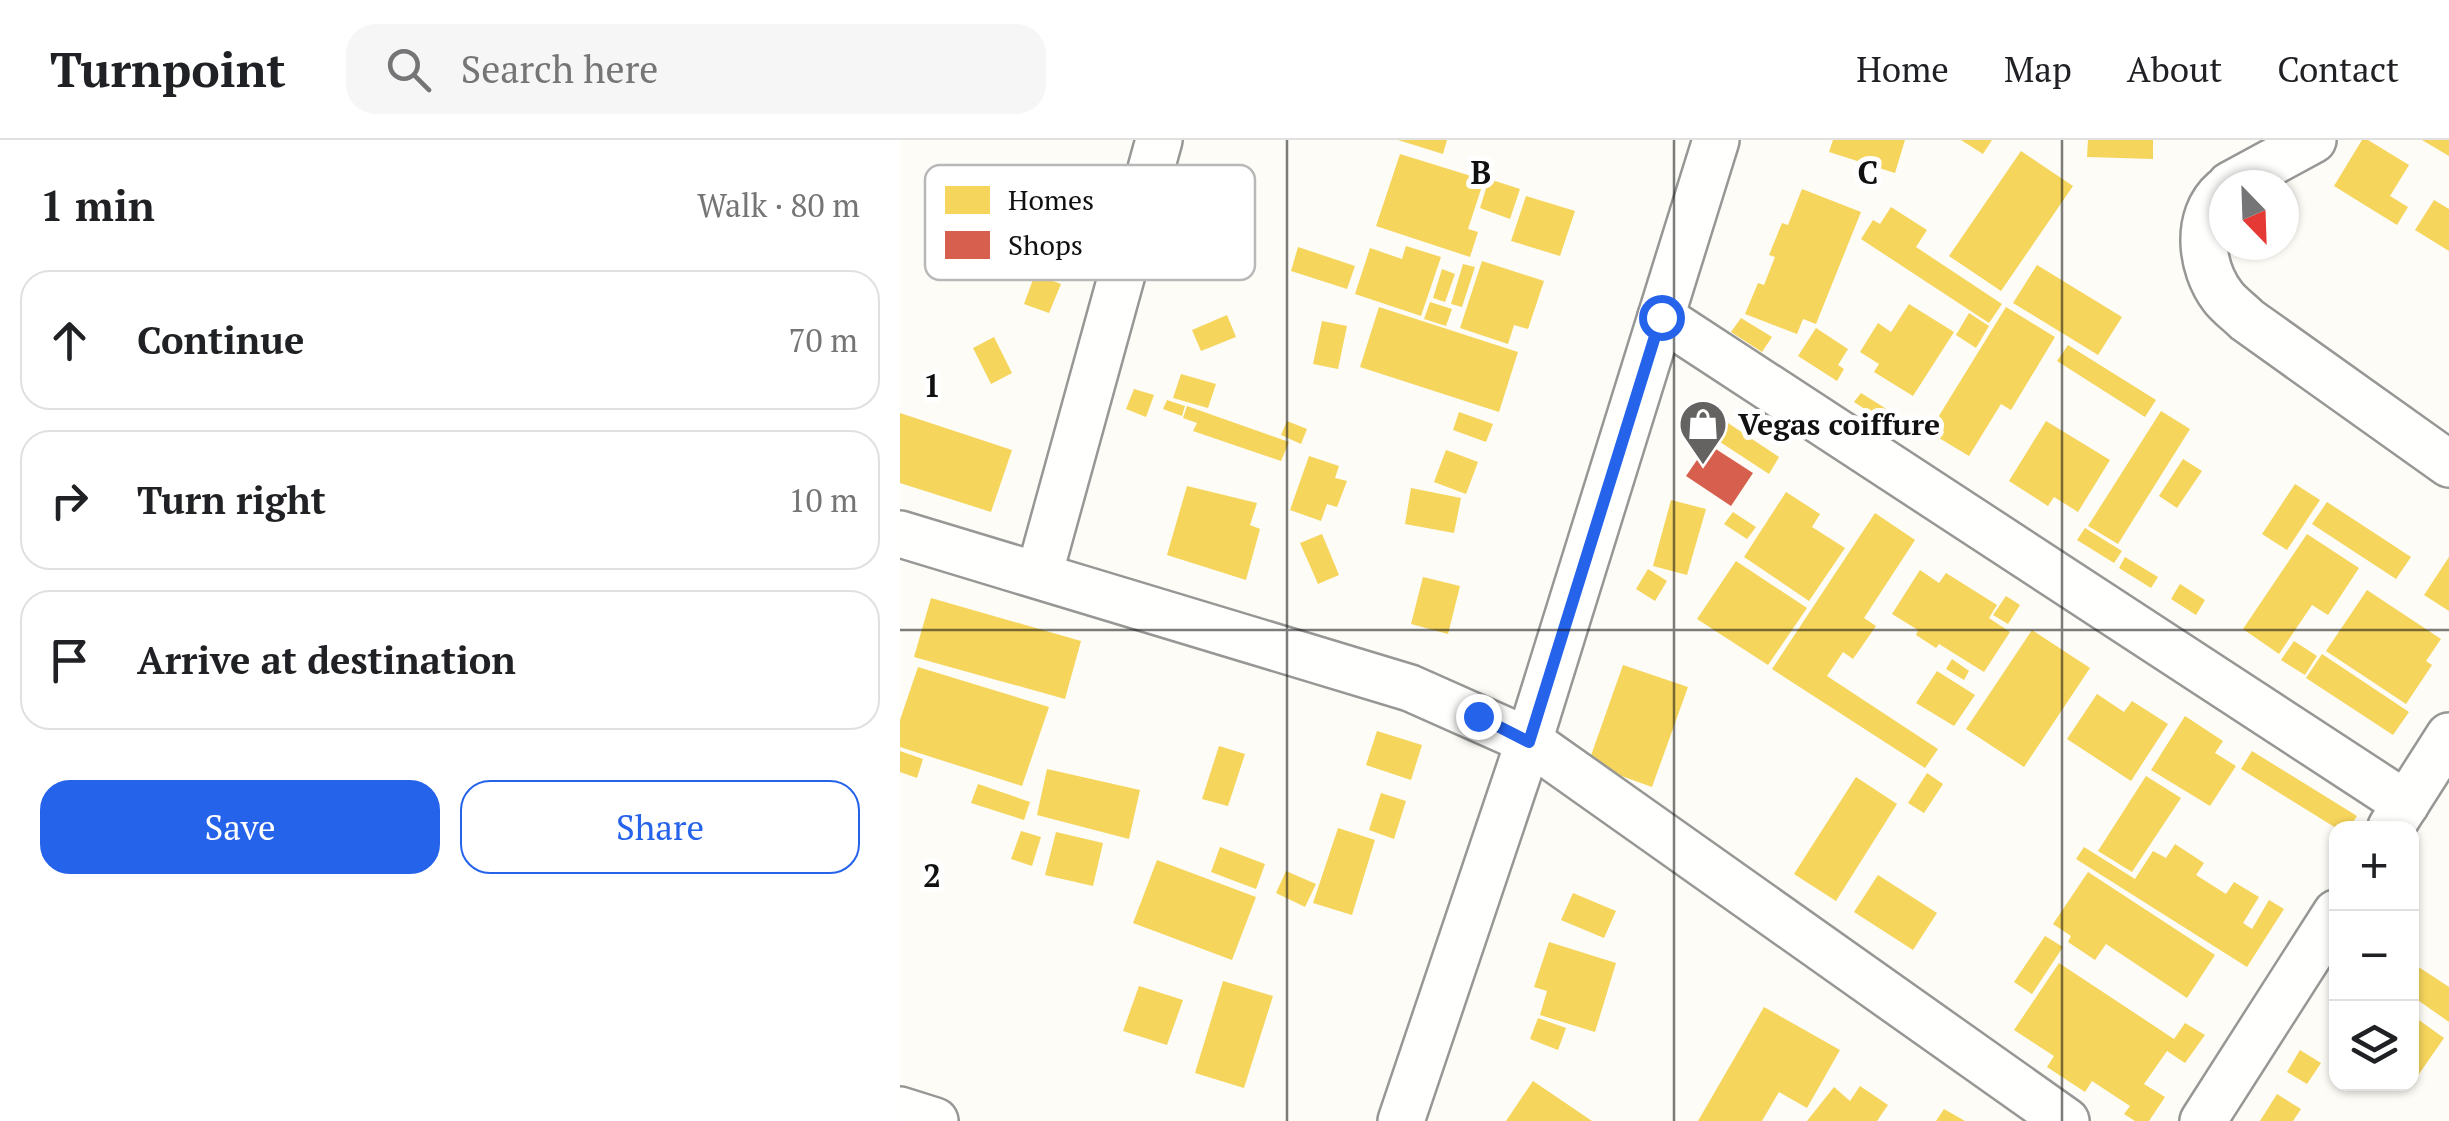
<!DOCTYPE html>
<meta charset="utf-8">
<style>
:root{--surface:#fff;--page:#f6f6f6;--text:#202124;--muted:#757577;--line:#e0e0e0;--accent:#2563eb}
body{margin:0;font-family:"PT Serif",serif;background:var(--page);color:var(--text)}
.controls{position:absolute;right:30px;bottom:30px;display:grid;overflow:hidden;border-radius:20px;box-shadow:0 2px 8px #0004}
.controls button{width:90px;height:90px;display:grid;place-items:center;padding:0;border:0;border-bottom:2px solid var(--line);background:var(--surface);color:var(--text);font:50px sans-serif}
.compass{position:absolute;left:1309px;top:30px;width:90px;height:90px;border-radius:50%;background:var(--surface);box-shadow:0 2px 8px #0004;rotate:157deg}
.stop{position:absolute;width:30px;height:30px;margin:-22px;border:8px solid #2563eb;border-radius:50%;background:#fff}
.stop.end{background:#2563eb;border-color:#fff;box-shadow:0 2px 10px #0008}
.list{margin:0;padding:0;list-style:none}
h2{display:flex;justify-content:space-between;align-items:center;height:130px;margin:0;padding:0 40px;font-size:42px}
h2 small{font-size:32px;font-weight:400;color:var(--muted)}
.list li{display:grid;grid-template-columns:65px 1fr auto;gap:30px;align-items:center;box-sizing:border-box;height:140px;margin:0 20px 20px;padding:0 20px;border:2px solid var(--line);border-radius:30px}
.list b{display:block;font-size:38px;white-space:nowrap}
.list em{font-size:32px;font-style:normal;color:var(--muted)}
.actions{display:flex;gap:20px;padding:30px 40px}
.actions a{flex:1;padding:22px 0;border:2px solid var(--accent);border-radius:30px;text-align:center;font-size:35px;color:var(--accent)}
.actions .main{background:var(--accent);color:#fff}
.icon{flex:none;width:55px;height:55px;fill:none;stroke:currentColor;stroke-width:2;stroke-linecap:round;stroke-linejoin:round}
.map{position:relative;flex:none;width:1549px;height:981px;overflow:hidden}
header{display:flex;align-items:center;gap:60px;box-sizing:border-box;height:140px;padding:0 50px;background:var(--surface);border-bottom:2px solid var(--line)}
header strong{font-size:48px}
nav{display:flex;gap:55px;margin-inline-start:auto;font-size:35px}
.search{width:700px;height:90px;background:var(--page);display:flex;align-items:center;gap:25px;box-sizing:border-box;padding:0 35px;border-radius:30px;color:var(--muted);font-size:38px}
main{display:flex}
aside{flex:1;background:var(--surface)}
.map>svg:first-child{display:block}
</style>
<header>
<strong>Turnpoint</strong>
<div class="search"><svg class="icon" aria-label="search" viewBox="0 0 24 24"><circle cx="10" cy="10" r="6"/><path d="M15 15l6 6"/></svg>Search here</div>
<nav><a>Home</a><a>Map</a><a>About</a><a>Contact</a></nav>
</header>
<main>
<aside>
<h2>1 min<small>Walk · 80 m</small></h2>
<ul class="list">
<li><svg class="icon" aria-label="ahead" viewBox="0 0 24 24"><path d="M12 20V5M6 11l6-6 6 6"/></svg><div><b>Continue</b></div><em>70 m</em></li>
<li><svg class="icon" aria-label="right" viewBox="0 0 24 24"><path d="M7 20v-9h11M14 6l5 5-5 5"/></svg><div><b>Turn right</b></div><em>10 m</em></li>
<li><svg class="icon" aria-label="arrive" viewBox="0 0 24 24"><path d="M6 21V4h12l-3 4 3 4H6"/></svg><div><b>Arrive at destination</b></div></li>
</ul>
<div class="actions"><a class="main">Save</a><a>Share</a></div>
</aside>
<div class="map">
<svg width="1549" height="981" viewBox="0 0 1549 981">
<rect width="100%" height="100%" fill="#fdfcf7"/>
<g fill="#f6d55c">
<polygon points="498,0 547,0 543,14"/>
<polygon points="933,0 1005,0 995,33 929,12"/>
<polygon points="1061,0 1092,0 1083,14"/>
<polygon points="1188,0 1253,0 1253,19 1187,17"/>
<polygon points="1462,0 1468,0 1509,25 1490,56 1508,67 1497,85 1434,46"/>
<polygon points="1522,0 1549,0 1549,16"/>
<polygon points="1121,11 1173,46 1101,151 1049,116"/>
<polygon points="500,14 584,40 568,89 578,92 570,117 476,86"/>
<polygon points="589,39 620,49 610,79 580,68"/>
<polygon points="902,49 961,72 916,184 903,179 897,194 845,174 858,143 864,145 875,117 869,115 882,83 888,85"/>
<polygon points="626,56 675,71 660,116 611,101"/>
<polygon points="1534,60 1549,69 1549,111 1515,90"/>
<polygon points="991,67 1027,90 1016,107 1102,164 1089,183 961,99 973,80 980,84"/>
<polygon points="506,106 541,117 521,176 455,154 470,108 502,119"/>
<polygon points="398,107 455,126 447,149 391,131"/>
<polygon points="582,121 644,141 628,189 614,185 608,204 560,188"/>
<polygon points="563,124 575,127 562,167 551,164"/>
<polygon points="1137,125 1222,177 1198,215 1113,163"/>
<polygon points="542,129 555,134 545,162 533,158"/>
<polygon points="135,134 161,144 149,173 124,164"/>
<polygon points="530,162 552,169 546,186 524,179"/>
<polygon points="1009,164 1054,192 1013,256 974,232 979,224 960,212 978,183 991,192"/>
<polygon points="479,167 618,212 599,272 460,227"/>
<polygon points="1106,167 1155,197 1111,270 1101,264 1069,316 1029,292"/>
<polygon points="1069,173 1089,186 1076,208 1056,195"/>
<polygon points="327,175 336,197 301,211 292,190"/>
<polygon points="841,178 872,197 862,212 831,192"/>
<polygon points="422,181 447,186 438,229 413,224"/>
<polygon points="916,188 948,209 938,225 944,229 937,241 898,216"/>
<polygon points="94,197 112,233 91,244 73,208"/>
<polygon points="1168,205 1256,260 1245,277 1157,221"/>
<polygon points="281,234 316,244 308,268 273,258"/>
<polygon points="234,249 254,255 246,277 226,269"/>
<polygon points="961,253 1020,290 1013,300 954,262"/>
<polygon points="267,260 285,266 282,276 263,269"/>
<polygon points="287,266 389,302 381,321 293,291 297,283 283,278"/>
<polygon points="1261,271 1290,289 1218,404 1188,386"/>
<polygon points="559,272 593,284 586,302 553,290"/>
<polygon points="0,273 112,310 91,372 0,343"/>
<polygon points="387,281 407,289 401,304 381,295"/>
<polygon points="1146,281 1210,320 1178,372 1154,357 1148,366 1109,341"/>
<polygon points="828,283 879,317 869,334 817,300"/>
<polygon points="546,310 578,322 566,354 534,342"/>
<polygon points="409,316 439,326 435,338 447,341 437,367 427,364 421,381 390,370"/>
<polygon points="1283,319 1302,331 1277,368 1259,356"/>
<polygon points="1395,344 1420,360 1387,410 1362,394"/>
<polygon points="287,346 357,363 350,385 360,389 346,440 267,415"/>
<polygon points="511,348 561,358 554,393 505,384"/>
<polygon points="886,352 920,374 912,387 945,408 909,461 844,417"/>
<polygon points="771,360 806,369 787,435 753,426"/>
<polygon points="1427,362 1511,417 1496,439 1412,384"/>
<polygon points="833,372 856,387 847,399 824,384"/>
<polygon points="975,373 1015,400 964,478 976,486 953,519 943,512 927,536 1038,609 1025,628 872,529"/>
<polygon points="1185,388 1222,411 1214,423 1177,400"/>
<polygon points="422,394 439,435 418,444 400,403"/>
<polygon points="1407,394 1459,428 1428,475 1412,465 1379,514 1343,489"/>
<polygon points="1225,417 1258,437 1251,448 1219,428"/>
<polygon points="1549,417 1549,471 1524,455"/>
<polygon points="836,421 907,468 868,525 797,479"/>
<polygon points="748,429 767,441 755,461 736,449"/>
<polygon points="1020,430 1039,443 1046,433 1097,465 1089,478 1110,492 1084,532 1039,504 1036,508 1016,495 1018,490 992,474"/>
<polygon points="523,437 560,446 548,494 511,484"/>
<polygon points="1280,444 1305,460 1296,475 1271,459"/>
<polygon points="1467,450 1541,499 1526,521 1532,525 1506,564 1426,511"/>
<polygon points="1106,456 1120,465 1108,484 1093,475"/>
<polygon points="31,458 181,501 165,559 14,517"/>
<polygon points="1132,490 1190,528 1124,627 1066,589"/>
<polygon points="1394,501 1417,516 1405,535 1381,520"/>
<polygon points="1422,514 1509,572 1493,595 1406,538"/>
<polygon points="1052,519 1069,531 1064,540 1046,529"/>
<polygon points="723,525 788,547 752,647 688,624"/>
<polygon points="18,527 149,567 122,646 0,607 0,580"/>
<polygon points="1037,531 1075,555 1054,586 1016,563"/>
<polygon points="1197,554 1224,572 1232,561 1268,584 1231,641 1167,599"/>
<polygon points="1285,576 1323,601 1315,613 1336,626 1310,666 1251,630"/>
<polygon points="477,591 522,605 511,640 466,625"/>
<polygon points="319,606 345,614 328,666 302,659"/>
<polygon points="0,611 23,619 17,638 0,632"/>
<polygon points="1352,611 1457,676 1449,688 1436,688 1341,629"/>
<polygon points="147,629 240,650 229,699 137,675"/>
<polygon points="1027,633 1043,644 1024,673 1008,663"/>
<polygon points="1246,636 1281,658 1232,732 1198,711"/>
<polygon points="956,637 997,664 936,761 894,734"/>
<polygon points="78,644 130,662 124,680 71,663"/>
<polygon points="481,653 506,661 494,699 469,690"/>
<polygon points="438,688 475,700 452,775 413,763"/>
<polygon points="121,691 141,697 132,726 111,719"/>
<polygon points="156,692 203,703 193,746 145,735"/>
<polygon points="1275,704 1304,723 1296,735 1326,754 1334,742 1359,757 1343,783 1352,789 1369,760 1384,769 1347,827 1176,719 1184,707 1235,739 1253,711 1266,718"/>
<polygon points="320,707 365,724 356,749 311,732"/>
<polygon points="257,720 356,757 332,820 233,783"/>
<polygon points="386,731 416,744 405,767 376,753"/>
<polygon points="1188,732 1315,815 1287,858 1206,804 1195,820 1168,802 1171,796 1153,784"/>
<polygon points="978,735 1037,773 1013,810 954,772"/>
<polygon points="673,753 716,771 704,798 661,780"/>
<polygon points="1145,796 1163,807 1132,854 1114,842"/>
<polygon points="649,802 716,823 695,892 640,875 647,851 634,847"/>
<polygon points="1159,823 1274,899 1285,883 1305,895 1285,923 1267,911 1244,944 1265,957 1249,981 1235,981 1224,974 1230,966 1192,941 1185,952 1147,927 1154,916 1114,890"/>
<polygon points="1514,824 1549,847 1549,882 1512,856"/>
<polygon points="323,841 373,856 344,948 295,933"/>
<polygon points="239,846 283,860 267,905 223,891"/>
<polygon points="864,867 940,910 907,968 879,952 862,981 798,981"/>
<polygon points="1512,875 1544,898 1512,944"/>
<polygon points="638,878 666,888 658,910 630,899"/>
<polygon points="1400,910 1421,923 1407,944 1387,932"/>
<polygon points="633,941 692,981 606,981"/>
<polygon points="960,946 988,965 977,981 907,981 934,947 950,961"/>
<polygon points="1377,954 1401,969 1393,981 1360,981"/>
<polygon points="1044,969 1065,981 1036,981"/>
</g>
<polygon fill="#d6604d" points="808,304 853,333 831,366 786,336"/>
<g fill="none" stroke-linecap="round" stroke-linejoin="round">
<g stroke="#979795" stroke-width="50">
<g id="minor">
<polyline points="1330,45 1413,0"/>
<path d="M1324 51C1295 76 1300 127 1323 157 1329 165 1339 172 1347 180L1549 324"/>
<polyline points="761,177 1506,664"/>
<polyline points="0,394 510,548 629,601 1166,981"/>
<polyline points="139,435 259,0"/>
<polyline points="1491,687 1549,596"/>
<polyline points="0,970 35,981"/>
<polyline points="501,981 629,601 816,0"/>
<polyline points="1303,981 1436,773"/>
</g>
</g>
<use href="#minor" stroke="#fffffe" stroke-width="45"/>
</g>
<g fill="none" stroke-linecap="round" stroke-linejoin="round">
<polyline stroke="#2563eb" stroke-width="12" points="578,576 629,602 761,177"/>
</g>
<path fill="none" stroke="#111" stroke-width="2.5" stroke-opacity="0.55" d="M387 0V981M774 0V981M1162 0V981M0 490H1549"/>
<defs>
<g id="shop-pin" transform="scale(2.5)"><path d="M0 17L-7.5 6A9.5 9.5 0 1 1 7.5 6Z" fill="#646362" stroke="#fff"/><path d="M-5-2.5h2.3a2.7 3.5 0 0 1 5.4 0H5L5.5 6h-11ZM-1.5-2.5h3a1.5 2.3 0 0 0-3 0Z" fill="#fff"/></g>
</defs>
<g fill-rule="evenodd">
<use href="#shop-pin" x="803" y="284"/>
</g>
<g text-anchor="middle" dominant-baseline="central" stroke-width="10" stroke-linejoin="round" paint-order="stroke">
<g font-size="30" font-weight="bold" fill="#111" stroke="#fff" text-anchor="start">
<text x="838" y="284">Vegas coiffure</text>
</g>
</g>
<rect x="25" y="25" width="330" height="115" rx="15" fill="#fff" stroke="#b8b8b8" stroke-width="2.5"/>
<rect x="45" y="46" width="45" height="28" fill="#f6d55c"/>
<rect x="45" y="91" width="45" height="28" fill="#d6604d"/>
<g font-size="28" fill="#111">
<text x="108" y="70">Homes</text>
<text x="108" y="115">Shops</text>
</g>
<g font-size="32" text-anchor="middle" font-weight="bold" fill="#111" stroke="#fff" stroke-width="10" stroke-linejoin="round" paint-order="stroke">
<text x="581" y="44">B</text>
<text x="968" y="44">C</text>
<text x="32" y="257">1</text>
<text x="32" y="747">2</text>
</g>
</svg>
<div class="controls">
<button>+</button>
<button>−</button>
<button><svg class="icon" aria-label="layers" viewBox="0 0 24 24"><path d="M12 4l9 5-9 5-9-5zM3 14l9 5 9-5"/></svg></button>
</div>
<svg class="compass" viewBox="-18 -18 36 36"><path d="M0-13l5 13h-10z" fill="#e53935"/><path d="M0 13l5-13h-10z" fill="#757577"/></svg>
<div class="stop" style="left:761px;top:177px"></div>
<div class="stop end" style="left:578px;top:576px"></div>
</div>
</main>
